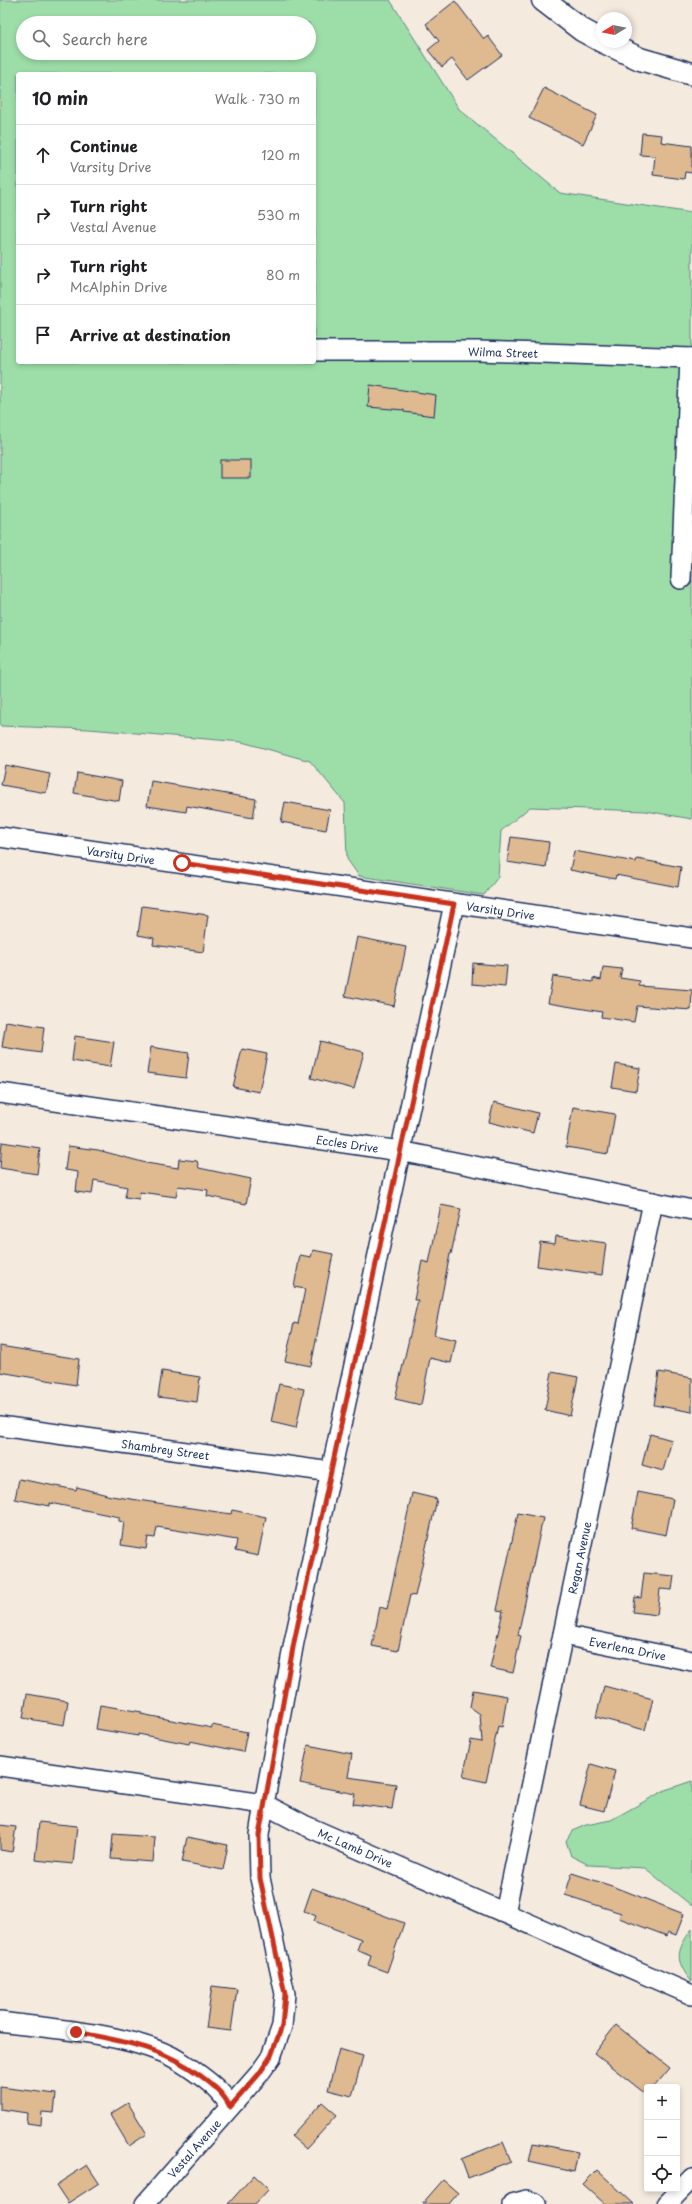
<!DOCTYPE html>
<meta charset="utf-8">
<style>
:root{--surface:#fff;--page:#f6f6f6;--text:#202124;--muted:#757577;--line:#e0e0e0}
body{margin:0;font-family:"Playpen Sans",sans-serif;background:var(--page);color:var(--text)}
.controls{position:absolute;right:12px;bottom:12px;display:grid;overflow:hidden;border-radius:4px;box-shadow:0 2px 6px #0003}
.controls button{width:36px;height:36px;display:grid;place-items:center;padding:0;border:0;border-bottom:1px solid var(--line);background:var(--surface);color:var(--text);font:20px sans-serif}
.compass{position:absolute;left:596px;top:12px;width:36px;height:36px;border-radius:50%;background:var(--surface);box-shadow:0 2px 6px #0003;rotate:260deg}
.stop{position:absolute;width:12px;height:12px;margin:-9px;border:3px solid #c8321e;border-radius:50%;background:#fff}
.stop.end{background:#c8321e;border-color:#fff;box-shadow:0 1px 4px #0008}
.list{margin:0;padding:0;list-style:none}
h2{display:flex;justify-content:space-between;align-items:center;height:52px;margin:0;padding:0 16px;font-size:17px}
h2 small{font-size:13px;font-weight:400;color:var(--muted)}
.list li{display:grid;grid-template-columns:26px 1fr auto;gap:12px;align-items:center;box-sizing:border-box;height:60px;padding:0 16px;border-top:1px solid var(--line)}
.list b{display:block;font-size:15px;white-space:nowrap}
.list p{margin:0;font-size:13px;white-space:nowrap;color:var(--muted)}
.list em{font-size:13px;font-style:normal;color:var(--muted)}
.icon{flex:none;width:22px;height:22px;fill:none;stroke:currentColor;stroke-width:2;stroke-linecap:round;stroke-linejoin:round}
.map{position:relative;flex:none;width:692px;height:2204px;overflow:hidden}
.search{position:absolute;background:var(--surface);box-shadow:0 2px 6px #0003;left:16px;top:16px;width:300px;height:44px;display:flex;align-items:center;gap:10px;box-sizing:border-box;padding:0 14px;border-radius:22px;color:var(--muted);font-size:15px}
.panel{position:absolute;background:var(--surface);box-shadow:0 2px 6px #0003;left:16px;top:72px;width:300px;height:292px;border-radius:4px}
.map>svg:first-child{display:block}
</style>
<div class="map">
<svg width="692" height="2204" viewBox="0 0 692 2204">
<rect width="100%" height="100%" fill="#f5eade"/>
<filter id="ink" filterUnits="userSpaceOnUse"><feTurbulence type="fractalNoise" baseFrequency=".025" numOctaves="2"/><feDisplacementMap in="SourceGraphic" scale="8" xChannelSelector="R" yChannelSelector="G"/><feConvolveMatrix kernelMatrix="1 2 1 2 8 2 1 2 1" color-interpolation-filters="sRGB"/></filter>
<g filter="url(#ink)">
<g fill="#9ddea8" stroke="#5c8683" fill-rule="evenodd">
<path d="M0 0H390L459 109 560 193 692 213V819L646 811 530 807 501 831 498 877 484 895 359 876 347 859 345 803 310 761 242 742 89 729 0 726ZM23 23H309V53H23ZM18 74H314V362H18Z"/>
<polygon points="692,1781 692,1906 645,1868 589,1865 571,1856 566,1841 572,1831 586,1825 611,1820 665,1790"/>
<path d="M692 1929V1982C674 1960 676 1951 692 1929Z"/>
</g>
<g fill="#dfb990" stroke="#1b2f5e">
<polygon points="455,1 484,39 488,36 502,55 468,80 452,59 442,67 428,50 439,41 426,24"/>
<polygon points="544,88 597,115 583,144 529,118"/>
<polygon points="642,133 662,135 661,142 692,146 692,173 685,172 684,179 653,175 655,156 640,155"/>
<polygon points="370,385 436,395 434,416 404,412 404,410 368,407"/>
<rect x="220" y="460" width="31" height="18"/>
<polygon points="5,765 50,774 46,793 1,785"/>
<polygon points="77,773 122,781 119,801 74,793"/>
<polygon points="151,781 256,799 253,818 187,806 186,812 147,806"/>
<polygon points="285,802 330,810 326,830 281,822"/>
<polygon points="511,837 549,842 546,868 507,862"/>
<polygon points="574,851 636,862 637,859 681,867 678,887 616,875 615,879 570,870"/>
<polygon points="142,906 208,915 203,952 153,945 154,938 138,935"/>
<polygon points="357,937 406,947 394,1006 345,996"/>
<polygon points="473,963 507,966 505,987 472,984"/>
<polygon points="603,967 622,969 620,978 640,981 639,986 692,990 691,1010 637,1006 634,1022 601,1017 602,1012 548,1003 553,976 593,982 593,978 601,980"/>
<polygon points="6,1021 44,1027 41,1053 2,1047"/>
<polygon points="75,1036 114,1042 110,1067 72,1061"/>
<polygon points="320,1041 364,1052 354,1089 311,1078"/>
<polygon points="151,1047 189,1053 186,1078 147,1073"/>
<polygon points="242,1049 267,1054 259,1092 233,1087"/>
<polygon points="616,1064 640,1068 636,1091 612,1087"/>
<polygon points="494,1102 538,1113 533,1133 489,1122"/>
<polygon points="573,1107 615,1114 608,1154 566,1147"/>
<polygon points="2,1142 40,1148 37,1174 0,1168"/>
<polygon points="68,1146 98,1150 146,1163 178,1168 179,1159 197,1161 199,1168 251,1179 246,1204 207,1196 208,1190 178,1186 176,1197 140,1192 139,1199 125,1197 127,1187 94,1180 92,1194 76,1192 78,1172 65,1170"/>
<polygon points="441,1205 461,1209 451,1254 450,1254 434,1335 456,1340 451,1363 430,1358 421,1405 395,1399 418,1300 414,1300 422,1261 429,1263"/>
<polygon points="556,1236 606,1243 602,1275 537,1266 540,1242 555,1244"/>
<polygon points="313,1250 333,1254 311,1366 285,1361 294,1323 298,1324 305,1289 294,1287 300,1255 311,1257"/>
<polygon points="0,1346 79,1359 76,1385 0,1372"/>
<polygon points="162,1371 200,1377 197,1402 158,1397"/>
<polygon points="552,1372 578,1377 570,1416 545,1410"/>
<polygon points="659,1372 692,1378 692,1412 654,1405"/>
<polygon points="279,1384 304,1389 296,1428 271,1422"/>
<polygon points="650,1434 672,1440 663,1471 642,1465"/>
<polygon points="19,1479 76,1490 77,1487 111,1496 231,1514 232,1510 266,1517 258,1556 235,1551 237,1540 157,1527 155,1538 148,1537 146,1549 121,1545 124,1522 119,1521 119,1517 50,1503 50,1506 15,1499"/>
<polygon points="638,1492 673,1499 666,1535 631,1528"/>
<polygon points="412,1493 437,1499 415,1596 410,1595 398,1651 372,1646 380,1607 387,1609"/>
<polygon points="518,1513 543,1518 518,1635 521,1636 513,1673 490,1668 503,1611 497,1610"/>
<polygon points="644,1573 674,1576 672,1590 660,1589 657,1615 633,1612 635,1597 641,1598"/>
<polygon points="604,1686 653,1699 645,1730 596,1717"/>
<polygon points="473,1690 507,1696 502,1727 498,1726 486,1782 463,1777 471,1740 482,1742 480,1714 470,1707"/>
<polygon points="27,1694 68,1701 64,1725 23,1718"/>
<polygon points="100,1705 142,1712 141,1714 212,1728 212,1725 247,1732 243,1752 190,1741 189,1744 138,1734 138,1736 96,1729"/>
<polygon points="308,1745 352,1754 348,1777 396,1784 392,1809 353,1804 355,1794 300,1783"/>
<polygon points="591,1764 615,1771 604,1811 580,1805"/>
<polygon points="39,1822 77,1826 73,1864 35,1860"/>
<polygon points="0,1825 16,1827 12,1852 0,1850"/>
<polygon points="113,1834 155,1837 153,1862 111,1859"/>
<polygon points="187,1837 228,1845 223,1870 182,1862"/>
<polygon points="572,1873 615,1887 684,1914 676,1935 668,1932 667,1936 619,1918 621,1913 565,1895"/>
<polygon points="312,1888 404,1923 387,1972 368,1965 371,1955 357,1950 361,1939 314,1921 316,1916 304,1911"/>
<polygon points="212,1986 237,1989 231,2031 206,2028"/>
<polygon points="616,2025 670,2068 654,2087 647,2087 647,2095 594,2053"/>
<polygon points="339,2049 363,2056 352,2096 328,2090"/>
<polygon points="0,2087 56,2094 54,2113 42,2112 41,2125 26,2123 27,2113 0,2109"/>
<polygon points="322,2102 337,2115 306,2149 291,2136"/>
<polygon points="128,2103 147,2134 129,2146 110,2114"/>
<polygon points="503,2142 511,2161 468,2178 461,2159"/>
<polygon points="533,2143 578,2152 574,2172 529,2162"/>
<polygon points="87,2165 99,2183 68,2203 56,2185"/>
<polygon points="597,2170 634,2204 605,2204 583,2184"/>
<polygon points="254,2175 269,2189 255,2204 228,2204"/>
<polygon points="443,2180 458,2193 449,2204 422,2204"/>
</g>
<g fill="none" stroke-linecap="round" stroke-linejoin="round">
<g stroke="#1b2f5e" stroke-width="22">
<g id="minor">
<path id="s1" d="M314 351H478L692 358"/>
<polyline points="681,579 690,358"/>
<path id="s2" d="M0 837 692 938"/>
<path id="s3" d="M0 1093 400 1151 692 1210"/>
<path id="s4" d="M0 1426 331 1472"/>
<path id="s5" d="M563 1635 692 1661"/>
<path id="s6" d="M0 1766 264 1804 304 1825 692 1995"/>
<path id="s7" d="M505 1913 653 1202"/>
<path d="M0 2022C54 2029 112 2032 162 2052 177 2058 189 2067 201 2076 213 2085 224 2094 230 2107"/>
<path id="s8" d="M145 2204 259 2074 271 2057 282 2026 285 1994 260 1878 259 1835 264 1804 294 1642 454 904"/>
<polyline points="512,2204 527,2200 537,2204"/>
<polyline points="667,2204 692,2178"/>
</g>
</g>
<g stroke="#1b2f5e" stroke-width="25">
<g id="tertiary">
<polyline points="543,0 582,30 602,41"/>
<polyline points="604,42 640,59 692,74"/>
</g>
</g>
<use href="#minor" stroke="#fff" stroke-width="19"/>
<use href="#tertiary" stroke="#fff" stroke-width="22"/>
</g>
</g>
<g fill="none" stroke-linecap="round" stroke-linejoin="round" filter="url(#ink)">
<path stroke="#c8321e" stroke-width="5" d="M76 2032C125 2042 160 2046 201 2076 213 2085 224 2094 230 2107L259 2074 271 2056 282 2026 285 1994 260 1878 259 1835 294 1642 454 904 182 863"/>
</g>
<g text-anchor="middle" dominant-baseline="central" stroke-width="3" stroke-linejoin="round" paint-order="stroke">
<g font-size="11" fill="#1b2f5e" stroke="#fff">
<text stroke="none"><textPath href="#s1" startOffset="189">Wilma Street</textPath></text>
<text stroke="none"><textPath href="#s2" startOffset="122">Varsity Drive</textPath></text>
<text stroke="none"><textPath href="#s2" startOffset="506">Varsity Drive</textPath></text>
<text stroke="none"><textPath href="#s3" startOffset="351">Eccles Drive</textPath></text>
<text stroke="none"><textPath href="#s4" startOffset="167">Shambrey Street</textPath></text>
<text stroke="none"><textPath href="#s7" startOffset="363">Regan Avenue</textPath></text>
<text stroke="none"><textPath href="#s5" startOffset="66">Everlena Drive</textPath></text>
<text stroke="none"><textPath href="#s6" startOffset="368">Mc Lamb Drive</textPath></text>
<text stroke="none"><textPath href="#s8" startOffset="74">Vestal Avenue</textPath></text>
</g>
</g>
</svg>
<div class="controls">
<button>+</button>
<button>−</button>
<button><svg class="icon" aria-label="locate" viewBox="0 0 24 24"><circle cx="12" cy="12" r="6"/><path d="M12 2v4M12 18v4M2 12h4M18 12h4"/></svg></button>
</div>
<svg class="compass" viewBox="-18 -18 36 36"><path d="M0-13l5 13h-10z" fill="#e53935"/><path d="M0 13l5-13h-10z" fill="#757577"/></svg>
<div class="stop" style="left:182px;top:863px"></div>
<div class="stop end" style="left:76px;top:2032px"></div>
<div class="search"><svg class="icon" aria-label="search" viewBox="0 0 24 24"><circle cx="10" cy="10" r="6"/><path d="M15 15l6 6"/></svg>Search here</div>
<section class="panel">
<h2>10 min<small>Walk · 730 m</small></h2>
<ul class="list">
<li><svg class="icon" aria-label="ahead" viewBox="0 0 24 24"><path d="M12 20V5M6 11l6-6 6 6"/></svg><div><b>Continue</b><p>Varsity Drive</p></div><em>120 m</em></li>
<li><svg class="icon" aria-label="right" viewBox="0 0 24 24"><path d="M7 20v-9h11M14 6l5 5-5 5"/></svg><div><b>Turn right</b><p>Vestal Avenue</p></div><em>530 m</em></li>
<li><svg class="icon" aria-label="right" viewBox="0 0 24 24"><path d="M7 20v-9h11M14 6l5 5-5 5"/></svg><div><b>Turn right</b><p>McAlphin Drive</p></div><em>80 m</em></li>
<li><svg class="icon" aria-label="arrive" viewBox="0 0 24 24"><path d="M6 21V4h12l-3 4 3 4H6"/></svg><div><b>Arrive at destination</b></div></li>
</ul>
</section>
</div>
